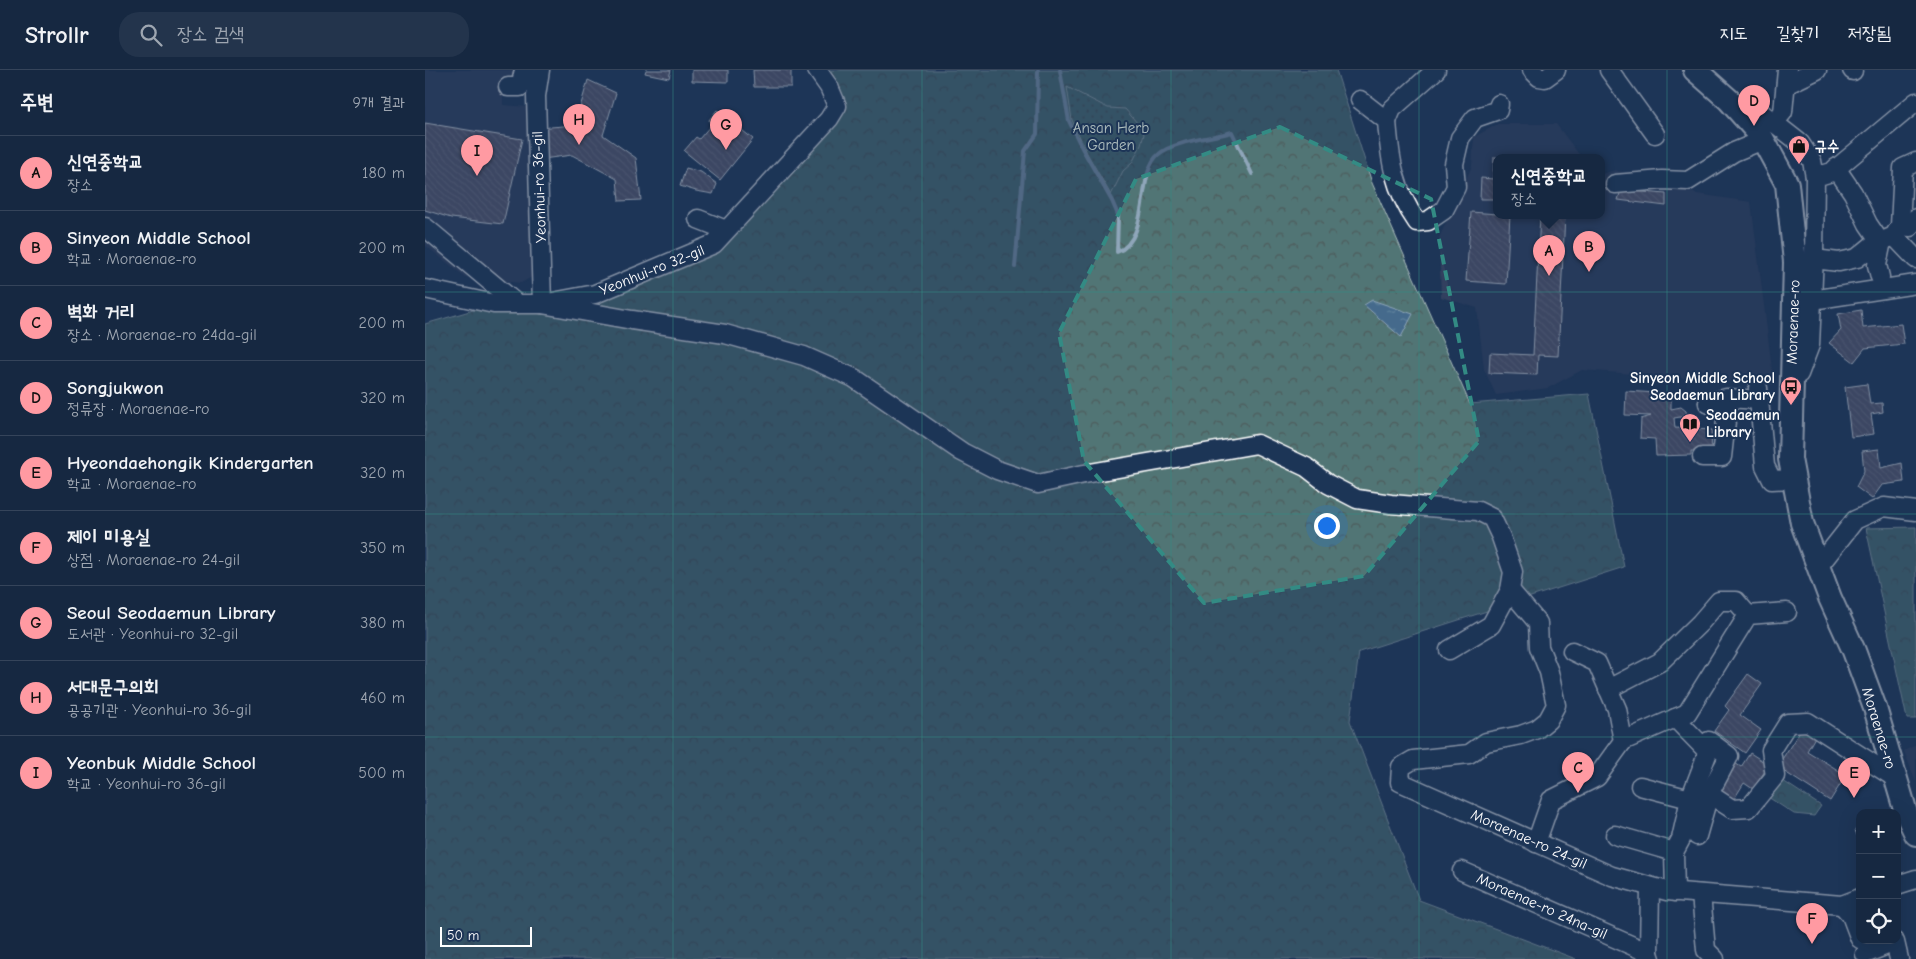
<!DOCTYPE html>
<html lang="ko">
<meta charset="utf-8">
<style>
:root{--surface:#162841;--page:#23344c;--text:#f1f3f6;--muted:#9ea6b1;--line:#35445a;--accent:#ff9aa2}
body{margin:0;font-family:"Comic Neue","Poor Story",sans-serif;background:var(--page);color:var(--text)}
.controls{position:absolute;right:15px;bottom:15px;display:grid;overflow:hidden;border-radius:10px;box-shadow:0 5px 20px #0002}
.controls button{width:45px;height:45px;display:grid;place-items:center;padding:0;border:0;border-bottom:1px solid var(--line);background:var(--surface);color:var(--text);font:25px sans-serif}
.scale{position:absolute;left:15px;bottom:12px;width:92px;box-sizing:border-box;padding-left:5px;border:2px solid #fff;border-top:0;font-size:14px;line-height:18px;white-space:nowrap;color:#fff;-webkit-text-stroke:4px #1d3557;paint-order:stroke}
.you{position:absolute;left:901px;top:455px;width:18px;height:18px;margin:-12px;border:4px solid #fff;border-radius:50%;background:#1a73e8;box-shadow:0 0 0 8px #1a73e833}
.badge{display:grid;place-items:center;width:32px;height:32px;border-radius:50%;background:var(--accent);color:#111;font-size:16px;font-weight:700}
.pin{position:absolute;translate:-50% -41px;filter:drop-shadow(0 1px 2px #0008)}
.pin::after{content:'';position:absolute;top:26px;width:18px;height:15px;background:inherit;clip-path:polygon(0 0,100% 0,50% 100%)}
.popup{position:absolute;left:1068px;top:84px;width:112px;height:65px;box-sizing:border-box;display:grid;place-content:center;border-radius:10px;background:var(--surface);filter:drop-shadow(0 1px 4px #0005);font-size:16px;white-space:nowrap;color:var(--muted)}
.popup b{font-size:19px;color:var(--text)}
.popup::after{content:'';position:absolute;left:50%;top:100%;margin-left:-10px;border:10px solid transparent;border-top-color:var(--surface)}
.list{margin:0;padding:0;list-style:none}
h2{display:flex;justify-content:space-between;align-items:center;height:65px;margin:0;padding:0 20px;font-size:21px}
h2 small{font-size:16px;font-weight:400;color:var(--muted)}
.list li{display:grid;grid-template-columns:32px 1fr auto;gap:15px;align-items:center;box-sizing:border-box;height:75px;padding:0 20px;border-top:1px solid var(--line)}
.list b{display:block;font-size:19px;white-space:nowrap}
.list p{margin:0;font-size:16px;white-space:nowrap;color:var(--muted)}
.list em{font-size:16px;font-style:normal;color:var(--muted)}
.icon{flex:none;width:28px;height:28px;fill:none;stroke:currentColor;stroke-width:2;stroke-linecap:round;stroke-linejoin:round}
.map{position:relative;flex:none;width:1491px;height:889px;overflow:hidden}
header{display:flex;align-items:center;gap:30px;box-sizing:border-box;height:70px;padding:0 25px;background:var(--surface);border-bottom:1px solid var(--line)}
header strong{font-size:24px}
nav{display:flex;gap:28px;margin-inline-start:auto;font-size:18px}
.search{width:350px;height:45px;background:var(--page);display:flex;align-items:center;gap:12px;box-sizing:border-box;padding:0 18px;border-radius:20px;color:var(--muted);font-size:19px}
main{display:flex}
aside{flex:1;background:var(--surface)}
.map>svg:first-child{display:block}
</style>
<header>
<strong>Strollr</strong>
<div class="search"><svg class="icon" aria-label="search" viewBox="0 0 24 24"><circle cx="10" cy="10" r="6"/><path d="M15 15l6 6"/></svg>장소 검색</div>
<nav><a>지도</a><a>길찾기</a><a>저장됨</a></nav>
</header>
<main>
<aside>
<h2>주변<small>9개 결과</small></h2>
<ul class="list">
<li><span class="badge">A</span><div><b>신연중학교</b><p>장소</p></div><em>180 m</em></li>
<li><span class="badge">B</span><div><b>Sinyeon Middle School</b><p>학교 · Moraenae-ro</p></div><em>200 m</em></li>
<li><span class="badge">C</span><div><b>벽화 거리</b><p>장소 · Moraenae-ro 24da-gil</p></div><em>200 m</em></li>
<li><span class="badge">D</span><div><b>Songjukwon</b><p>정류장 · Moraenae-ro</p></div><em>320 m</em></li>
<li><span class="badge">E</span><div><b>Hyeondaehongik Kindergarten</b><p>학교 · Moraenae-ro</p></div><em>320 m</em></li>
<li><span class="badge">F</span><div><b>제이 미용실</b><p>상점 · Moraenae-ro 24-gil</p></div><em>350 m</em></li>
<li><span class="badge">G</span><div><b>Seoul Seodaemun Library</b><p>도서관 · Yeonhui-ro 32-gil</p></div><em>380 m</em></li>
<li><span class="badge">H</span><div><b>서대문구의회</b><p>공공기관 · Yeonhui-ro 36-gil</p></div><em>460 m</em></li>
<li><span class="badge">I</span><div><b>Yeonbuk Middle School</b><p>학교 · Yeonhui-ro 36-gil</p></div><em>500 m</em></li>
</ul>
</aside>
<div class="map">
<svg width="1491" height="889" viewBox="0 0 1491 889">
<defs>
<pattern id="forest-crowns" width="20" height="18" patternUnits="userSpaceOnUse" patternTransform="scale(1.25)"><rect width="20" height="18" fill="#517474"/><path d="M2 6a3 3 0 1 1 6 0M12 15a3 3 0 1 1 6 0" fill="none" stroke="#4e5c5c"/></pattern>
<pattern id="garden-dots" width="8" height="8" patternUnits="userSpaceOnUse" patternTransform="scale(1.25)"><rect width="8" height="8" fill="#517474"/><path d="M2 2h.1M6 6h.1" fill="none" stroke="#4e5c5c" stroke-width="1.8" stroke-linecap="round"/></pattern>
<pattern id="water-ripples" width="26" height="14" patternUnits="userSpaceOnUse" patternTransform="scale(1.25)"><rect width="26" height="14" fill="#446b8c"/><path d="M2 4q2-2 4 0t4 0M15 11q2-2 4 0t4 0" fill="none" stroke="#60819d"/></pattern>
<pattern id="building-back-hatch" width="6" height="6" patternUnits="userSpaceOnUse" patternTransform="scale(1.25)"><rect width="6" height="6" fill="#625d71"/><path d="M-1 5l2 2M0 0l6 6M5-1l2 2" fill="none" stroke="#7a7586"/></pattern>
</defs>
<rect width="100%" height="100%" fill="#1d3557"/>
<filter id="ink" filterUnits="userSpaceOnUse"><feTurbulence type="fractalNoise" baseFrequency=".02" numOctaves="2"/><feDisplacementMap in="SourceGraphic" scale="10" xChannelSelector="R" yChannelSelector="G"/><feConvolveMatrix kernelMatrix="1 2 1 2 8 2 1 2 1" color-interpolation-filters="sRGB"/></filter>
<g filter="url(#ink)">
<g fill="#32415f">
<polygon points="0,0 93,0 89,16 78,18 78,35 103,37 107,207 96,213 40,207 0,175"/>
<polygon points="1073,54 1131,54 1156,87 1072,87 1072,145 1176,145 1177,104 1190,100 1272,124 1326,132 1349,315 1157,300 1123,318 1071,325 1059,299 1052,238 1016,227 1014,168 1047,96 1049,67"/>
<polygon points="1491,675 1491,712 1479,681"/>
</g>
<g fill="url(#forest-crowns)" stroke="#a8baba">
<polygon points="392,0 911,0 947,113 1045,334 1164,324 1199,497 934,582 925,651 994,830 1151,889 0,889 0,254 69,234 117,234 289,174 412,36"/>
<polygon points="1491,457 1491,649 1482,649 1441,458"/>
<polygon points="1355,709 1396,736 1389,746 1369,744 1343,727"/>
</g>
<polygon fill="url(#garden-dots)" stroke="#a8baba" points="642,17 683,38 700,39 713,54 719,64 716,75 707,93 698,101 686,125 663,85 647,50"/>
<polygon fill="url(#water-ripples)" stroke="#8fa6ba" points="947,230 988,244 976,267 939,235"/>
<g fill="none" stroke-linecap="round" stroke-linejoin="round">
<g stroke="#8fa6ba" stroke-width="4">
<path d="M635 0 644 51 657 78 687 131 693 145 692 182C726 169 711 101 734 84 749 71 787 68 807 62L827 104"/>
<polyline points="590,197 600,81 612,64 613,0"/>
</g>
</g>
<g fill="url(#building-back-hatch)" stroke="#fff">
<polygon points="221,0 246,0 244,8 220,3"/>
<polygon points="267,0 303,0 303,12 267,11"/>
<polygon points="328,0 366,0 366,17 329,17"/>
<polygon points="163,10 191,23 178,65 211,88 216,130 194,131 192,109 147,85 118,89 114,58 150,55"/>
<polygon points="292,40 328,69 295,110 259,81 271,67 274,69 286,55 284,50"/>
<polygon points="0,53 97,69 78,154 26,148 0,140"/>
<polygon points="1069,87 1072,87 1072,129 1055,129 1056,108 1068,109"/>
<polygon points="261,98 276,102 292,114 288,124 271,121 255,116"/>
<polygon points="1196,120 1241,124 1241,136 1193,130"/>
<polygon points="1046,142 1085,145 1081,214 1041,211"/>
<polygon points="1115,145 1140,145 1133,286 1113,285 1112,305 1064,303 1065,283 1108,285"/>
<polygon points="1436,240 1438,258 1476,254 1479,274 1440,278 1429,292 1404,273 1416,260 1413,244"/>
<polygon points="1442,314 1445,334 1457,333 1458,342 1446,344 1449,364 1426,367 1420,317"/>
<polygon points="1201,321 1246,324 1246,339 1256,337 1261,341 1262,346 1249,348 1250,358 1287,360 1286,382 1266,381 1266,385 1231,386 1230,369 1215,368 1216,349 1226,346 1200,345"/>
<polygon points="1454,379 1456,398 1477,393 1479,412 1457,415 1447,429 1431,417 1439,401 1437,381"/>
<polygon points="1323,604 1337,614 1315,645 1336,660 1320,683 1289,661 1304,640 1300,636"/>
<polygon points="1377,658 1390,667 1382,681 1421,705 1405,731 1352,697"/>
<polygon points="1325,683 1344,695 1328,719 1319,713 1309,729 1292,718 1308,692 1316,697"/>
<polygon points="1435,759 1435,773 1430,760"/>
</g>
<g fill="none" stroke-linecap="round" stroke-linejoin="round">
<g stroke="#fff" stroke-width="21">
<g id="minor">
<polyline points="115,0 111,26 117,234"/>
<polyline points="1107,0 1114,7 1120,8 1131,0"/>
<polyline points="1184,0 1230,64"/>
<polyline points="1427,0 1428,1"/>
<polyline points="1361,15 1392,0"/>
<polyline points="83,17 95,17 99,0"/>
<path d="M935 30 962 51C965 90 969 119 992 152L1003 151 1019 140 1031 117 1029 94 1035 68 1050 48 1073 40 1074 34"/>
<polyline points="1312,40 1327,39 1334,41 1375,73 1387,91 1390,107"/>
<polyline points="962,51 967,39 1011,0"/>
<polyline points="1349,53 1358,42 1362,0"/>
<polyline points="1411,98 1428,123 1443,154 1454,170 1457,171 1469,166 1475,156 1478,98 1491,92"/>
<polyline points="1190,114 1237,110 1263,111 1309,82 1338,70"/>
<polyline points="273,149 301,160"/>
<polyline points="1475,156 1485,157 1491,148"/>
<polyline points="0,157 92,234"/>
<polyline points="1469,166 1491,189"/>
<polyline points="1389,189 1414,192 1432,188 1454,170"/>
<polyline points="1455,207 1452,195 1457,171"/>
<polyline points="0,219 69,234 117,234 170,224 289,174 404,49 412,36 404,17 392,0"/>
<polyline points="1387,230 1491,214"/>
<polyline points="117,234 207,250 300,264 379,286 429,308 537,382 572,400 613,414 659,404 832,374 881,397 903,414 932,429 966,434 1053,441 1067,448 1076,467 1088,502 1085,520 1066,555 1024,580"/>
<polyline points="1374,304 1385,275 1389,185 1390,107 1407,102 1491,32"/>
<polyline points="1333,318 1340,396 1347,410 1368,409"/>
<polyline points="1283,333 1301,328 1335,330"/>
<polyline points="1277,387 1297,387 1302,342 1283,333"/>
<polyline points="1393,497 1430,450 1459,437 1491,441"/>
<polyline points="1085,520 1113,553 1114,577 1124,602 1131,635 1123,650 1112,659 1096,665 1061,672 1044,684 988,690 976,697 975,712 1187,806 1242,821 1417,835 1435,828"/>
<polyline points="1183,619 1235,592 1275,553 1294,531 1311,531 1323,545"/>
<polyline points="1250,648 1283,682 1265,729 1256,769 1249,782 1250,822"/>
<polyline points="1198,671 1262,643 1323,545 1362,542"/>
<polyline points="1284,671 1304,686 1284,724 1307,739 1324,738 1350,706 1346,680 1363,653 1383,652 1470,708"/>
<polyline points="1215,716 1265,729"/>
<polyline points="1190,765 1249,782"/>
<polyline points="1272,766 1284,724"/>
<polyline points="1111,773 1126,730 1172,707 1198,671 1192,639 1172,593 1147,581"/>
<polyline points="1037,801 1224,883"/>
<polyline points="1472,815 1491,809"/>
<polyline points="1225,817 1224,883 1226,889"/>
<polyline points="1276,824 1281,880 1290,889"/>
<polyline points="1417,835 1426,845 1435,869"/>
<polyline points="1440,884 1470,872 1474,889"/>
</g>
</g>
<g stroke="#fff" stroke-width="26">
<polyline id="major" points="1270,0 1304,30 1336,66 1362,114 1370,192 1365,389 1377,453 1405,528 1429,581 1450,638 1481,743 1491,764"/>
</g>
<use href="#minor" stroke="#1d3557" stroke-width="18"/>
<use href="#major" stroke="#1d3557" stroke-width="22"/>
</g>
</g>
<path d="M0 0H1491V889H0ZM855 57 1006 129 1054 371 939 506 779 533 659 391 634 263 711 109Z" fill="#1d3557" fill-opacity=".55" fill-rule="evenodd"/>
<path fill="none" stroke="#338b84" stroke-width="4" stroke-dasharray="10 6" stroke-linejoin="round" d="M855 57 1006 129 1054 371 939 506 779 533 659 391 634 263 711 109Z"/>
<path fill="none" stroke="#338b84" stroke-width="1" stroke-opacity="0.55" d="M248 0V889M497 0V889M746 0V889M994 0V889M1242 0V889M0 222H1491M0 444H1491M0 667H1491"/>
<defs>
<g id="shop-pin" transform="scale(1.125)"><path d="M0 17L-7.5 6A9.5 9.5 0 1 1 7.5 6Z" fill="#ff9aa2" stroke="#1d3557"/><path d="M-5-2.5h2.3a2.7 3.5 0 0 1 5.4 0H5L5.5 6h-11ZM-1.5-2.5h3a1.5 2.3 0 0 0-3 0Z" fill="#111"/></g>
<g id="bus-pin" transform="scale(1.125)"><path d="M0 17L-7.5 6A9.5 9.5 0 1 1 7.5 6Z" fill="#ff9aa2" stroke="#1d3557"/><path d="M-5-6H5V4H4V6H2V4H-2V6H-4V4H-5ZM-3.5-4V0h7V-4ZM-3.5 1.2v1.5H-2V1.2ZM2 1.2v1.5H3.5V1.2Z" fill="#111"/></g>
<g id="library-pin" transform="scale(1.125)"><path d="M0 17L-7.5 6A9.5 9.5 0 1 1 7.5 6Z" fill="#ff9aa2" stroke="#1d3557"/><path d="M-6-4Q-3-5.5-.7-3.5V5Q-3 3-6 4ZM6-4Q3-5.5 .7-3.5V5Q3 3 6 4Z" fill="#111"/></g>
</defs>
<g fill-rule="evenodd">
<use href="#shop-pin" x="1374" y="76"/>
<use href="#bus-pin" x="1366" y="317"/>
<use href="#library-pin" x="1265" y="354"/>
</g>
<g text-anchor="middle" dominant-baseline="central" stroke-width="4" stroke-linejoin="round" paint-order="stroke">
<g font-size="15" fill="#b1c0c0" stroke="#1d3557">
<text x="686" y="58">Ansan Herb<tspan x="686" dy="17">Garden</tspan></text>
</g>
<g font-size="15" font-weight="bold" fill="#fff" stroke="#1d3557" text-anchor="start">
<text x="1390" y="76">규수</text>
<text x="1350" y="308" text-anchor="end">Sinyeon Middle School<tspan x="1350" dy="17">Seodaemun Library</tspan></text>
<text x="1281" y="345">Seodaemun<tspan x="1281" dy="17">Library</tspan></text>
</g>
<g font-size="15" fill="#fff" stroke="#1d3557">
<text transform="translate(114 117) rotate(-92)">Yeonhui-ro 36-gil</text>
<text transform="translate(227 200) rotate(-22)">Yeonhui-ro 32-gil</text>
<text transform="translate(1368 252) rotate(-88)">Moraenae-ro</text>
<text transform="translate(1454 658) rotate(73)">Moraenae-ro</text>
<text transform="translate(1104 769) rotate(24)">Moraenae-ro 24-gil</text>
<text transform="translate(1117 836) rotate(24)">Moraenae-ro 24na-gil</text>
</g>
</g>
</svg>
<div class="controls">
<button>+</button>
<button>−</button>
<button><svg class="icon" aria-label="locate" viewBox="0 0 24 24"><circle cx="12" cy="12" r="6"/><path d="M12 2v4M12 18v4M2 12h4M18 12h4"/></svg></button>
</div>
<div class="scale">50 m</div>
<div class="you"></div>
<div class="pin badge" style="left:1124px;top:206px">A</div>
<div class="popup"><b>신연중학교</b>장소</div>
<div class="pin badge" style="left:1164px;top:202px">B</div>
<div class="pin badge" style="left:1153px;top:723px">C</div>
<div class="pin badge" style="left:1329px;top:56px">D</div>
<div class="pin badge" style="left:1429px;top:728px">E</div>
<div class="pin badge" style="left:1387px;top:874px">F</div>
<div class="pin badge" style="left:301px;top:80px">G</div>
<div class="pin badge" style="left:154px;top:75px">H</div>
<div class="pin badge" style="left:52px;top:106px">I</div>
</div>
</main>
